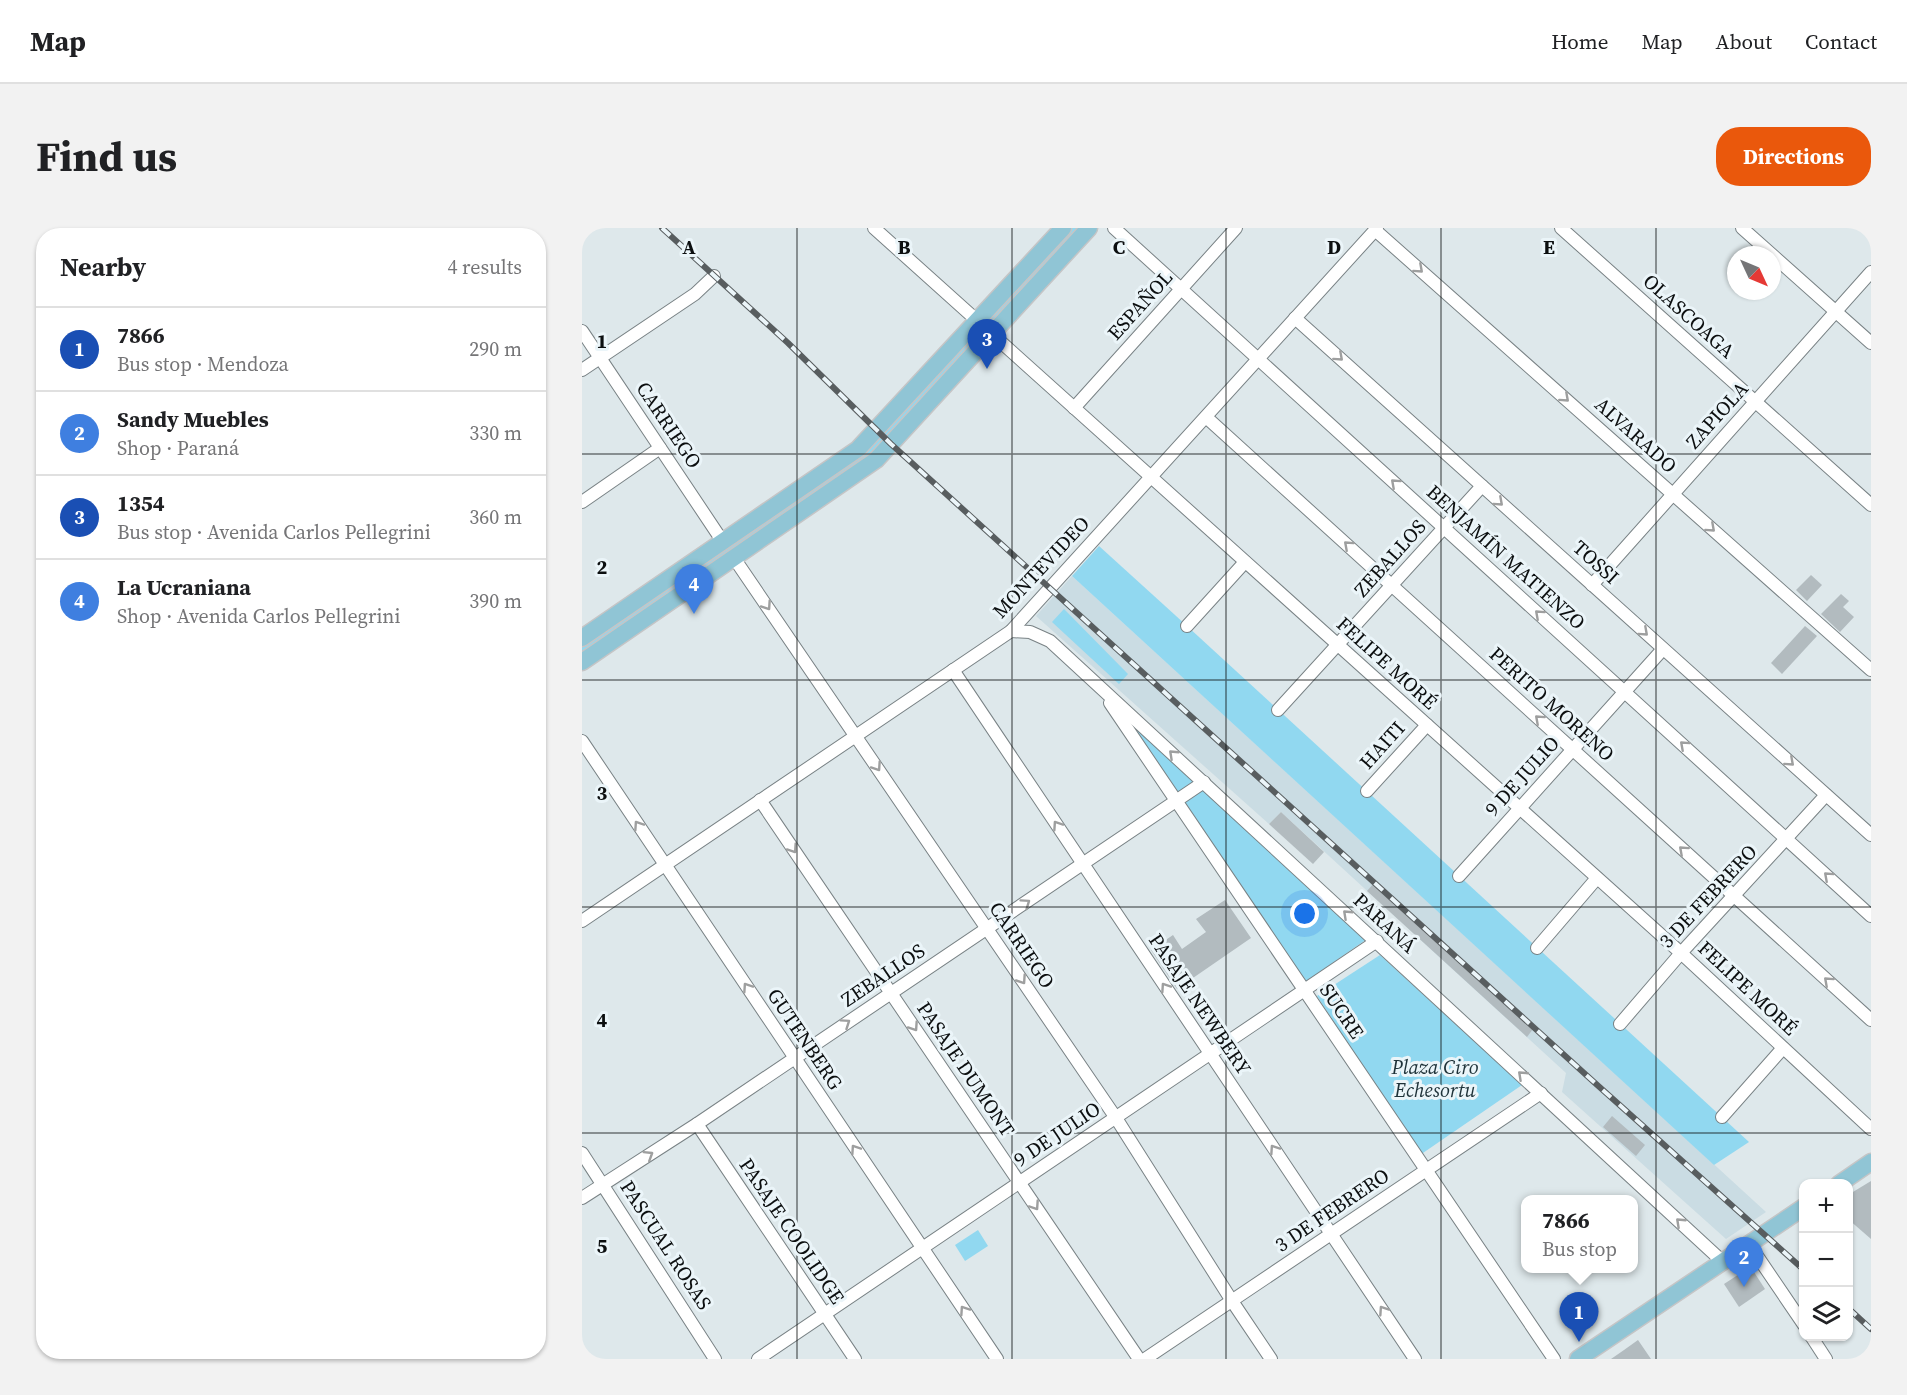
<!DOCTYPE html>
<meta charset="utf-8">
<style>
:root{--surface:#fff;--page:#f2f2f2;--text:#202124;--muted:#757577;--line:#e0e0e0;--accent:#ea580c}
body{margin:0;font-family:"Source Serif 4",serif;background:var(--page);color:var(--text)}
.controls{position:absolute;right:18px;bottom:18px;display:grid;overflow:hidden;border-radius:12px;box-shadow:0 2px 4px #0004}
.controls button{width:54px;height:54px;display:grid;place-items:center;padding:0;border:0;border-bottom:2px solid var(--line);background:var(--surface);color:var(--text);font:30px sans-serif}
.compass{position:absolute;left:1145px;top:18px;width:54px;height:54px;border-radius:50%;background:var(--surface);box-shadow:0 2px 4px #0004;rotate:134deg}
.you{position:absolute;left:723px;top:686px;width:21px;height:21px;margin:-15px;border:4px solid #fff;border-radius:50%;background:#1a73e8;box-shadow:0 0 0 9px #1a73e833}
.badge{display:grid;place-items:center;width:39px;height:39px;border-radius:50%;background:var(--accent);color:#fff;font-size:20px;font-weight:700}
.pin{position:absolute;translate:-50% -50px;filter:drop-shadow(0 2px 3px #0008)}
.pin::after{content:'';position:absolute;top:32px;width:21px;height:18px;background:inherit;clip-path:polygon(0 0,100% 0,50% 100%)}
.popup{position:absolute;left:939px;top:967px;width:117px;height:78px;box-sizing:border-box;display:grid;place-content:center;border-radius:12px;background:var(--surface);filter:drop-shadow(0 2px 4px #0005);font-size:20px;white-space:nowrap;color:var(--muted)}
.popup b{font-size:22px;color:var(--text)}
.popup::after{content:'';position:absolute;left:50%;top:100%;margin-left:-12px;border:12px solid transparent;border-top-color:var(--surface)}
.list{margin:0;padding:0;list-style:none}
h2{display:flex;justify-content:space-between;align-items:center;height:78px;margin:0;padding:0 24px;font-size:26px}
h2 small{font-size:20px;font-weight:400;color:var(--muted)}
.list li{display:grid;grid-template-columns:39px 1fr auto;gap:18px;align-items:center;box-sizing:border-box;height:84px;padding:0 24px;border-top:2px solid var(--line)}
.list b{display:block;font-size:22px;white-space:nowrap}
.list p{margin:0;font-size:20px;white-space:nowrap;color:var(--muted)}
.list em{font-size:20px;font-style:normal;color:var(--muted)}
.icon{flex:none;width:33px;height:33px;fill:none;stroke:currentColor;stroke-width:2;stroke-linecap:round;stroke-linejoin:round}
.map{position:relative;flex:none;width:1289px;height:1131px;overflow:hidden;border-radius:24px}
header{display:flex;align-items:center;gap:36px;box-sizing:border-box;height:84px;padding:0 30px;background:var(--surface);border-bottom:2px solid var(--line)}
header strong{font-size:28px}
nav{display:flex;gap:33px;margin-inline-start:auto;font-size:21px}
.intro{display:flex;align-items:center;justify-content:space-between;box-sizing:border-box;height:144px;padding:0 36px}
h1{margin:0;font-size:42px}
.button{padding:15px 27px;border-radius:24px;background:var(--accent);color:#fff;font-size:21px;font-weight:700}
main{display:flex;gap:36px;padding:0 36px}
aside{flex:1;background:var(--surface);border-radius:24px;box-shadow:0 2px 4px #0004}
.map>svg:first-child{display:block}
</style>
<header>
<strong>Map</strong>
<nav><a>Home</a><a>Map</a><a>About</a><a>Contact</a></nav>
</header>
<div class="intro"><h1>Find us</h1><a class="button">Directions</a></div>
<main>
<aside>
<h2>Nearby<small>4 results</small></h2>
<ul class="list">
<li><span class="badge" style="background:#1a4fb4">1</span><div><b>7866</b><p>Bus stop · Mendoza</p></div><em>290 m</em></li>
<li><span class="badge" style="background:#3f7fe0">2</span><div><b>Sandy Muebles</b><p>Shop · Paraná</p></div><em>330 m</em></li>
<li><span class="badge" style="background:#1a4fb4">3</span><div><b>1354</b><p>Bus stop · Avenida Carlos Pellegrini</p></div><em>360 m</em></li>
<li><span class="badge" style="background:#3f7fe0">4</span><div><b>La Ucraniana</b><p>Shop · Avenida Carlos Pellegrini</p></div><em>390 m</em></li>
</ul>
</aside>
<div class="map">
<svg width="1289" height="1131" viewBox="0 0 1289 1131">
<rect width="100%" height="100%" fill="#dee8eb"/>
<polygon fill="#cadce3" points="490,348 1184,984 1144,1011 980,864 984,845 699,584 687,596 454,388"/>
<g fill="#91d8f0">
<polygon points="481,0 507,0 312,211 0,434 0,410 276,221"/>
<polygon points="517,318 593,387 1167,914 1132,937 490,348"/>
<polygon points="482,381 546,446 537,456 470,394"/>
<polygon points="537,482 614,552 595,565"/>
<polygon points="623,559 785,711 723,754 599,576"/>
<polygon points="798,727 940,857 838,927 735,768"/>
<polygon points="396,1002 406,1018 383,1033 373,1017"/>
</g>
<g fill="#b2bbbf">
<polygon points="1229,347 1240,357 1225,373 1214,362"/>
<polygon points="1259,366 1267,373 1261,379 1272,389 1258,404 1239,386"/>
<polygon points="1223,398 1235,408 1200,446 1189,435"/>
<polygon points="699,584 742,624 731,636 687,596"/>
<polygon points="792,655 951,801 945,809 785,663"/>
<polygon points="643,672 669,710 595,761 569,722 591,707 600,721 624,704 614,691"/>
<polygon points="1030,888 1063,917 1054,928 1021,899"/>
<polygon points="1289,953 1289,1011 1266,991 1266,967"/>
<polygon points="1165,1041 1170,1041 1183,1061 1157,1079 1142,1056"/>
<polygon points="1056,1112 1069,1131 1029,1131 1042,1122"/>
</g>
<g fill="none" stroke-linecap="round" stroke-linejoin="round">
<g stroke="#798285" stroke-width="14">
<g id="minor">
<polyline points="292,0 1099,725 1289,901"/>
<polyline points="532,0 1289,688"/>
<polyline points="979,0 1289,277"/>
<polyline points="1160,0 1289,115"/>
<polyline points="793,2 1289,442"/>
<polyline points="713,90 1289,607"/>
<polyline points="0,103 141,314"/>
<polyline points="0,142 113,66 132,48"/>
<polyline points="492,180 654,0"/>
<polyline points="624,189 1289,792"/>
<polyline points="0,274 78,220"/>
<polyline points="152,330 534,890 650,1073 689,1131"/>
<polyline points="1010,357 1289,44"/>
<polyline points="605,398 663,334"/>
<polyline points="429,403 448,404 468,413 1141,1034"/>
<polyline points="371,442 833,1131"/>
<polyline points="528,475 972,1131"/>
<polyline points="696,482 900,258"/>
<polyline points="0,513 415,1131"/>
<polyline points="785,563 845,497"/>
<polyline points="178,572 557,1131"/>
<polyline points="877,648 1081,421"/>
<polyline points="0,693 429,403 795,0"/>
<polyline points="955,720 1015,650"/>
<polyline points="1038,796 1099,725 1244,567"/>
<polyline points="1140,889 1201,820"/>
<polyline points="115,896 273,1131"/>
<polyline points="0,925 133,1131"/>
<polyline points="0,970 115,896 622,554"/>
<polyline points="1167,1016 1222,1097"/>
<polyline points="1229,1108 1244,1131"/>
<polyline points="176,1131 795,713"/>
<polyline points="563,1131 959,865"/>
</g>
</g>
<g stroke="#c5c5c6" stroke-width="19">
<g id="major">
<polyline points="0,410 276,221 481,0"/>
<polyline points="0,434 294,232 507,0"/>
<polyline points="1257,956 1289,934"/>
<polyline points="996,1131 1222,979"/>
</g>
</g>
<use href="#minor" stroke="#fff" stroke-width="12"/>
<use href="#major" stroke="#90c5d5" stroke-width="16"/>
<g stroke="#585d5f" stroke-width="6">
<g id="rail">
<polyline points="80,0 206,115 309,216 1013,855 1222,1042"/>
<polyline points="1266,1080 1289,1101"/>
</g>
</g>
<use href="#rail" stroke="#ebf5f9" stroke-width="4" stroke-dasharray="11" stroke-linecap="butt"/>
</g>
<defs><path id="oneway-chevron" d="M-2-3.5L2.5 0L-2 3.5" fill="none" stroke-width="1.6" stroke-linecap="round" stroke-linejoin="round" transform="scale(1.5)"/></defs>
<g stroke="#9e9f9f">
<use href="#oneway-chevron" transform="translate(837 41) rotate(42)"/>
<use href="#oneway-chevron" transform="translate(757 129) rotate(42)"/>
<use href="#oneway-chevron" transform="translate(983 170) rotate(42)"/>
<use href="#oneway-chevron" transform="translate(813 255) rotate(-138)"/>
<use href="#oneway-chevron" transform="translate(917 274) rotate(42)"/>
<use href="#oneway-chevron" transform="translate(1129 300) rotate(42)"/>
<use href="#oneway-chevron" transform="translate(766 317) rotate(-138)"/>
<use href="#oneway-chevron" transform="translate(185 378) rotate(56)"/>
<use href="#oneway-chevron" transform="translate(957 386) rotate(-138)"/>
<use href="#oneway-chevron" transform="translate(1062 404) rotate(42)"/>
<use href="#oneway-chevron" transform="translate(957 491) rotate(-138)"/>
<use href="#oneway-chevron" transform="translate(1102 517) rotate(-138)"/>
<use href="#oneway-chevron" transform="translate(591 526) rotate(-137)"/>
<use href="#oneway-chevron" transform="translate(1208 534) rotate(42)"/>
<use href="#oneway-chevron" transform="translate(295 539) rotate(56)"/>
<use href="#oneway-chevron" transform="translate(56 597) rotate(-124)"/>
<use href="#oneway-chevron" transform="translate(475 597) rotate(-124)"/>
<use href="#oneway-chevron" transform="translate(211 621) rotate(56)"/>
<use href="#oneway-chevron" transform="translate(1101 622) rotate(-138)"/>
<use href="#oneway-chevron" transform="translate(1246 648) rotate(-138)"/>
<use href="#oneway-chevron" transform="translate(444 675) rotate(-35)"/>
<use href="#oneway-chevron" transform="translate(765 686) rotate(-137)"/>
<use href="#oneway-chevron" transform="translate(440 752) rotate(56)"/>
<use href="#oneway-chevron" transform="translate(1246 753) rotate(-138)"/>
<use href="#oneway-chevron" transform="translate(165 759) rotate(-124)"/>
<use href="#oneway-chevron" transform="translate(583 759) rotate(-124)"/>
<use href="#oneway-chevron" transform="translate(264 795) rotate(-34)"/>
<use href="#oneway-chevron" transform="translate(332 799) rotate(56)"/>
<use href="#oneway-chevron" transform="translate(940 847) rotate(-137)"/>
<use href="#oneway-chevron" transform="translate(273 921) rotate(-124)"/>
<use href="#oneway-chevron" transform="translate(692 921) rotate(-124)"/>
<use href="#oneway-chevron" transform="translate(67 927) rotate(-32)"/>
<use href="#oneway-chevron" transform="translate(453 978) rotate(56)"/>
<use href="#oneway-chevron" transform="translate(1098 994) rotate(-137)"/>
<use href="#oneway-chevron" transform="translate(382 1082) rotate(-124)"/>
<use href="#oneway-chevron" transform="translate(801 1082) rotate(-124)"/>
</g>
<path fill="none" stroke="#0c0f10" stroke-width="1.5" stroke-opacity="0.55" d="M215 0V1131M430 0V1131M644 0V1131M859 0V1131M1074 0V1131M0 226H1289M0 452H1289M0 679H1289M0 905H1289"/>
<g text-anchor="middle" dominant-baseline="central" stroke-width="6" stroke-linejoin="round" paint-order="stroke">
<g font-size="20" fill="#0c0f10" stroke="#ebf5f9">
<text transform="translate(558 77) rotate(-48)">ESPAÑOL</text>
<text transform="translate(1107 88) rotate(42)">OLASCOAGA</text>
<text transform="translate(1135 187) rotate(-48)">ZAPIOLA</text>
<text transform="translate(87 197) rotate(56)">CARRIEGO</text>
<text transform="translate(1054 207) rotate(42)">ALVARADO</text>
<text transform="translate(924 329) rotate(42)">BENJAMÍN MATIENZO</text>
<text transform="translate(808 330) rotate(-48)">ZEBALLOS</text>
<text transform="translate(1014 334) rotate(42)">TOSSI</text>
<text transform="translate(459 339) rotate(-47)">MONTEVIDEO</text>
<text transform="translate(805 435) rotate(42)">FELIPE MORÉ</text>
<text transform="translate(970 476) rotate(42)">PERITO MORENO</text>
<text transform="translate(800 517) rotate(-48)">HAITI</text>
<text transform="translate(940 548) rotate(-48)">9 DE JULIO</text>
<text transform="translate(1126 668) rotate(-47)">3 DE FEBRERO</text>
<text transform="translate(803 695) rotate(43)">PARANÁ</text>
<text transform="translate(440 717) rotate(56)">CARRIEGO</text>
<text transform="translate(301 747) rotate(-34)">ZEBALLOS</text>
<text transform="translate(1166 760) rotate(43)">FELIPE MORÉ</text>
<text transform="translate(618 776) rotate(56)">PASAJE NEWBERY</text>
<text transform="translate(760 783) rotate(56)">SUCRE</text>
<text transform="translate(223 811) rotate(56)">GUTENBERG</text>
<text transform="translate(384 841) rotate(56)">PASAJE DUMONT</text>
<text transform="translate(475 906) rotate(-34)">9 DE JULIO</text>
<text transform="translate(750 982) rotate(-34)">3 DE FEBRERO</text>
<text transform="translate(210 1003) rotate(56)">PASAJE COOLIDGE</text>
<text transform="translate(84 1017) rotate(57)">PASCUAL ROSAS</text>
</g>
<g font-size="20" font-style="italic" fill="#1e3239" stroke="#ebf5f9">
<text x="853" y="839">Plaza Ciro<tspan x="853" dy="23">Echesortu</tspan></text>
</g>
</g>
<g font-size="20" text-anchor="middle" font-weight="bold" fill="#0c0f10" stroke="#ebf5f9" stroke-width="6" stroke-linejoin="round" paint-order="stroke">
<text x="107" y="26">A</text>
<text x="322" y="26">B</text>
<text x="537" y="26">C</text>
<text x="752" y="26">D</text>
<text x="967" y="26">E</text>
<text x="20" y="120">1</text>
<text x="20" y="346">2</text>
<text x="20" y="572">3</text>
<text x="20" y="799">4</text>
<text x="20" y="1025">5</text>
</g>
</svg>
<div class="controls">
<button>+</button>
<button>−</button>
<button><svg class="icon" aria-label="layers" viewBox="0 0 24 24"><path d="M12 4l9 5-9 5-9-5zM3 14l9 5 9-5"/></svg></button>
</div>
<svg class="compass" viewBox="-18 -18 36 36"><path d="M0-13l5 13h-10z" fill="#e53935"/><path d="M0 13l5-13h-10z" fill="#757577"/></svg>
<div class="you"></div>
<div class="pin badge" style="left:997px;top:1114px;background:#1a4fb4">1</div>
<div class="popup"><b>7866</b>Bus stop</div>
<div class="pin badge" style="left:1162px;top:1059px;background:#3f7fe0">2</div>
<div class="pin badge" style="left:405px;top:141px;background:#1a4fb4">3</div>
<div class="pin badge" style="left:112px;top:386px;background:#3f7fe0">4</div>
</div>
</main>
